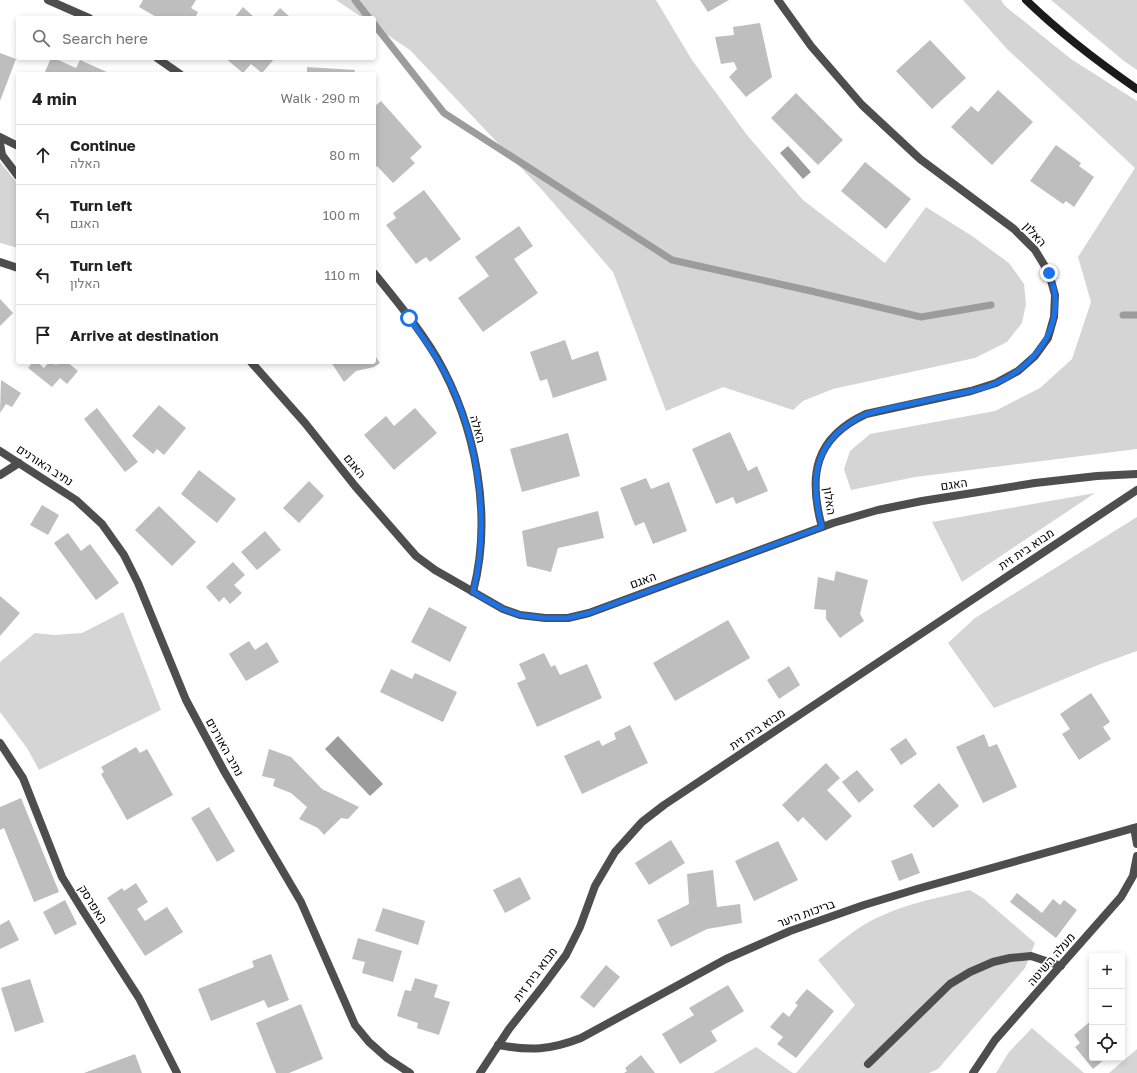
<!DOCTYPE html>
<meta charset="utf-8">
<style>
:root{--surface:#fff;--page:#f6f6f6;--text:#222;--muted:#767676;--line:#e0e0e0}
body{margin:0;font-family:"Golos Text",Heebo,sans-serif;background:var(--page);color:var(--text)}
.controls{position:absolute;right:12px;bottom:12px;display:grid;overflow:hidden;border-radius:4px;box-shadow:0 2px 6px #0003}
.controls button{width:36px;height:36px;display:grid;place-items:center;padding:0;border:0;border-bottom:1px solid var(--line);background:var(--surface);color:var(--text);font:20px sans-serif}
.stop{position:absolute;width:12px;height:12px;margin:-9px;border:3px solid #1a73e8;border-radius:50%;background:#fff}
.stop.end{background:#1a73e8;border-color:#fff;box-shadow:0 1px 4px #0008}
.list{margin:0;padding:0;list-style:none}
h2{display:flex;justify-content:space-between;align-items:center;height:52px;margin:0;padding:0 16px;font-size:17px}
h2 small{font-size:13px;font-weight:400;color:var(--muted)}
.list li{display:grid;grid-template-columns:26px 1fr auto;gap:12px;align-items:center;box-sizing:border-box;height:60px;padding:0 16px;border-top:1px solid var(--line)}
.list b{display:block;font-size:15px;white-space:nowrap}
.list p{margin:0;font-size:13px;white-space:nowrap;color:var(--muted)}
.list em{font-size:13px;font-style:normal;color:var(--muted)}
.icon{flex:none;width:22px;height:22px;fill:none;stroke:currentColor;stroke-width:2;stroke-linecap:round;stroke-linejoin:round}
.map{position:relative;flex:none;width:1137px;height:1073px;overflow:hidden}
.search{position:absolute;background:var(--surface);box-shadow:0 2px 6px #0003;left:16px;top:16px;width:360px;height:44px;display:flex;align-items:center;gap:10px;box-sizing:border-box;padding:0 14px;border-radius:4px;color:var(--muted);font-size:15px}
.panel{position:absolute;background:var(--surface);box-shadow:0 2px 6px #0003;left:16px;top:72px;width:360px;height:292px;border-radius:4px}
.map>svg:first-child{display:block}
</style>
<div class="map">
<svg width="1137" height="1073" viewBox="0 0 1137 1073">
<rect width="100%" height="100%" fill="#fff"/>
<g fill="#d5d5d5">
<polygon points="336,0 656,0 692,60 747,135 803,200 885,263 926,207 972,236 1009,263 1024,284 1026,304 1022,323 1007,342 975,358 833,389 803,401 793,410 723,387 666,411 613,272 543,191 410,50 374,26 374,18 363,18"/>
<polygon points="963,0 1001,0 1005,6 1071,59 1137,101 1137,449 915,477 851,490 844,469 850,451 870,434 995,411 1040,388 1072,359 1091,302 1078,257 1135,168 1007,49"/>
<polygon points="1051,0 1137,0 1137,70 1124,61"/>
<polygon points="0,162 18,184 18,248 0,243"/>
<polygon points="1095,493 962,582 932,522"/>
<polygon points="1137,517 1137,651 1098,665 994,708 948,643 975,618"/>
<polygon points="123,612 161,710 39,770 27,748 0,712 0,662 35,633 54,635 82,633"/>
<path d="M970 890 984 899 1035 943 1025 968 938 1069 929 1073H796L855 1005 818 960C838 944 857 926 881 916 908 903 941 897 970 890Z"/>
<polygon points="1032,1028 1084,1073 996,1073 1009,1052"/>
<polygon points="756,1047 793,1073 713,1073 715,1072"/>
<polygon points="1137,1049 1137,1073 1109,1073"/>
</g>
<g fill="#9c9c9c">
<polygon points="788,146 811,172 803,179 780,153"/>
<polygon points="338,736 383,784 370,796 325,749"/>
</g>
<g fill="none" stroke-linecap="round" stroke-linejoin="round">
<g stroke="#9c9c9c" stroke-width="7">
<polyline points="355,0 369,18"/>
<polyline points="374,24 444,113 672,260 811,291 921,317 991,305"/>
<polyline points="1123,315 1137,315"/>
</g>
</g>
<g fill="#bebebe">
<polygon points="143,0 196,0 191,8 198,12 195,18 158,18 139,7"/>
<polygon points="700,0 729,0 708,12"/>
<polygon points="243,7 255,18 234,18"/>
<polygon points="280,8 291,18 271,18"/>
<polygon points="760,23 772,77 746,97 729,77 737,69 734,62 721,64 715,37 734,35 733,27"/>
<polygon points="930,40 966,78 932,109 896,71"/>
<polygon points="0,53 16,59 0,101"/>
<polygon points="51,58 54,58 76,68 80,60 109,73 109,74 44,74"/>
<polygon points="225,58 275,58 262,73 251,64 243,73"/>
<polygon points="307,67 355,70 354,74 307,74"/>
<polygon points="998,90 1033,122 992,165 951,127 971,106 978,112"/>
<polygon points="796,93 843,140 818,165 771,118"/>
<polygon points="381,101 422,147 410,158 415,163 393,183 377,166 374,169 374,107"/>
<polygon points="1056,145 1081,163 1079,166 1094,177 1074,207 1066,201 1063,204 1030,181"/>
<polygon points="865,162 911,199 886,229 841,191"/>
<polygon points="424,190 461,239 430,262 426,257 416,264 386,225 396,218 393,213"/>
<polygon points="519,226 533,246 514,259 538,293 483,332 458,298 489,276 475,257"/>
<polygon points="0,299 13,313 0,326"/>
<polygon points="565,340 572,360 598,351 607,380 553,398 547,379 540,381 530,352"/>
<polygon points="374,354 380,363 374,367 356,371 344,382 331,362 374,362"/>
<polygon points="33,362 37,362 44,368 49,362 52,362 56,365 59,362 67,362 78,371 67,384 60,378 52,387 28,368"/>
<polygon points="1,380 21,393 12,407 6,404 0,413"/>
<polygon points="159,405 186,428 164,455 157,449 153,454 132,436"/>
<polygon points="97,408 138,462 125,472 84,419"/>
<polygon points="415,408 437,433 394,470 364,435 386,416 394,426"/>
<polygon points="730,432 748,471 757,466 768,491 736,504 733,497 716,504 692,449"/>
<polygon points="568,433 580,476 522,492 510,449"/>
<polygon points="199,470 236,499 217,523 181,494"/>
<polygon points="646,478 651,489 669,482 687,531 653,544 644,522 635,526 620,488"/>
<polygon points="309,481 324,496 299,523 283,508"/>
<polygon points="42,505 59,515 48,535 30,525"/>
<polygon points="159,506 196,542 172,566 135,530"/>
<polygon points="598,511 604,538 558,548 551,572 527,566 522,531"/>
<polygon points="265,531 281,550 257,570 241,552"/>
<polygon points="68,533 81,551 90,544 119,583 96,600 54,543"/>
<polygon points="233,562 245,575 234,585 242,593 230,604 224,597 219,602 206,587"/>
<polygon points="836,571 868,580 860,614 864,621 840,638 826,619 826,610 814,609 818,577 834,581"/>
<polygon points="0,596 20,613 0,636"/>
<polygon points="429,607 467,627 450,662 411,642"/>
<polygon points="728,620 750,658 675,701 653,663"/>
<polygon points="249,641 255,650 267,642 279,662 246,681 229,654"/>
<polygon points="544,653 551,667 555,665 560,675 587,664 602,698 537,727 517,683 526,679 519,664"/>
<polygon points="789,666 800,685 779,699 767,680"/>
<polygon points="391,669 412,679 415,673 457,692 443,722 380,692"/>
<polygon points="1091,693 1110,722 1103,727 1111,739 1079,760 1062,734 1070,729 1060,714"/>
<polygon points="630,725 648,763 582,794 564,756 599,740 602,746 616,739 614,733"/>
<polygon points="984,734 989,747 997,744 1017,787 983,803 956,747"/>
<polygon points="906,738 917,754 901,765 890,749"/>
<polygon points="136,747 140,753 147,749 173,795 127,820 101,774 104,772 101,767"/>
<polygon points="269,749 291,757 322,789 359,807 348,819 341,818 324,835 318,828 299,819 307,807 291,793 273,786 275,779 262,776"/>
<polygon points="826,763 840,778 827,790 852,816 826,841 803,817 798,822 782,805"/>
<polygon points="857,770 874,790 859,803 842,782"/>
<polygon points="939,783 959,806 933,828 913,806"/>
<polygon points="21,798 59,892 34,902 4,828 0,830 0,807"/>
<polygon points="209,807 235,851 217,862 191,818"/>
<polygon points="671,840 685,863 649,885 635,863"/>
<polygon points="778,841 798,880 754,901 735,861"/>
<polygon points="912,853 920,873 899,881 891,861"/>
<polygon points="713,870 717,907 740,904 742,923 707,929 671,947 657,920 689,904 687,874"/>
<polygon points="520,877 531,899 505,913 493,890"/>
<polygon points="136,883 148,902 137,909 145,921 167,907 183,932 145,956 107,898 122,888 124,891"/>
<polygon points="1017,893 1042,913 1053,899 1060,905 1064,900 1077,910 1056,938 1010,902"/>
<polygon points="65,900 77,924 55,935 43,912"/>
<polygon points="383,908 425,921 418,945 375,931"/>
<polygon points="9,920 19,940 0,949 0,925"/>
<polygon points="358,938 402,951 393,982 362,973 365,962 352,959"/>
<polygon points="271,954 289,1000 268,1008 264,1000 211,1021 198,989 254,967 252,961"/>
<polygon points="606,965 620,977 594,1008 580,997"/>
<polygon points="415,978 438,985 434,997 450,1002 439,1035 417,1028 418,1023 397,1016 405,990 411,991"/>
<polygon points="30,979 44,1022 15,1032 1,988"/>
<polygon points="728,985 744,1011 711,1031 717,1041 680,1064 662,1034 694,1015 689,1008"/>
<polygon points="807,989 834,1011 796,1058 777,1044 783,1037 770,1027 783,1012 789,1017 798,1005 795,1003"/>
<polygon points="301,1004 323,1059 289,1073 276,1073 256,1023"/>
<polygon points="1092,1020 1092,1058 1106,1058 1093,1069 1075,1047 1080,1043 1074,1035"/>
<polygon points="135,1054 142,1073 84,1073"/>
<polygon points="641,1055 655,1073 624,1073 627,1071 625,1068"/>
</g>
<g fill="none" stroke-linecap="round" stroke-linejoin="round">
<g stroke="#4e4e4e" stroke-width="8">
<polyline points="0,143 2,155 18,176"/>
<polyline points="0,262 18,268"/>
<polyline points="0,475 19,463"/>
<polyline points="868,1064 950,984 970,972 993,962 1010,958 1031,956 1061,966"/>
</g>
<g stroke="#4e4e4e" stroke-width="8">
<polyline points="48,0 89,18"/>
<path d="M778 0 811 46 862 105 920 159 1014 229 1035 250 1049 273 1055 295 1054 317 1048 338 1035 356 1018 371 996 383 971 391 866 414C814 438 808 476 822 527"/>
<polyline points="157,58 180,74"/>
<polyline points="0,137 18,146"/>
<path d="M374 273C396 300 419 328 437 358 476 426 493 516 473 592"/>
<polyline points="251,362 305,423 355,486 416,556 435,570 503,609 520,615 545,618 568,618 589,613 833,523 878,510 922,501 1035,483 1097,476 1137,474"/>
<polyline points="0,451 76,500 102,524 124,555 138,583 186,700 224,771 301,902 355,1025 369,1042 387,1058 410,1073"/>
<polyline points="0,743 23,778 62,877 83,911 139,998 177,1073"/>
<polyline points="1134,828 1137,844"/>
<path d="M498 1045C531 1051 550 1050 581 1038L726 959 790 931 864 905 917 889 1137 827"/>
<polyline points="973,1073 995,1040 1121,897 1133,876 1137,856"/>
</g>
<polyline stroke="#4e4e4e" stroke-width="8" points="480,1073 509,1029 543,986 566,955 580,927 595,886 615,852 642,822 664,805 1137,490"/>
<path stroke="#1b1b1b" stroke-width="8" d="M1026 0C1060 33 1098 62 1137 89"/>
</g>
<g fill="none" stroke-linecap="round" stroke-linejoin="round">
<path stroke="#1a73e8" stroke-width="5" d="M409 318C424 339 439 360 450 383 479 445 490 525 473 592L503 609 520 615 545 618H568L589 613 822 527C808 476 815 438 866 414 893 407 919 402 946 396 963 393 980 390 996 383 1031 368 1058 335 1055 296 1055 289 1051 280 1049 273"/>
</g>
<g text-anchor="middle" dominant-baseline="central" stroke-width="3" stroke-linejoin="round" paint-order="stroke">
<g font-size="12" fill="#000" stroke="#fff">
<text transform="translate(1035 234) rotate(48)">האלון</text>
<text transform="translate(478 429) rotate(74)">האלה</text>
<text transform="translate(45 465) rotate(33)">נתיב האורנים</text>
<text transform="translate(355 466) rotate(51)">האגם</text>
<text transform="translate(954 484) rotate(-9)">האגם</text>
<text transform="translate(830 501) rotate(82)">האלון</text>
<text transform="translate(1026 549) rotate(-34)">מבוא בית זית</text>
<text transform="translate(643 580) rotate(-20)">האגם</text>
<text transform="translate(757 729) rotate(-34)">מבוא בית זית</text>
<text transform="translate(225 747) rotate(61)">נתיב האורנים</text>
<text transform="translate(93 904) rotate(58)">האפרסק</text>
<text transform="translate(806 913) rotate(-20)">בריכות היער</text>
<text transform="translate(1051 959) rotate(-49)">מעלה השיטה</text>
<text transform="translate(535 974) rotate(-53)">מבוא בית זית</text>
</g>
</g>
</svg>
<div class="controls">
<button>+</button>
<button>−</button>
<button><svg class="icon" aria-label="locate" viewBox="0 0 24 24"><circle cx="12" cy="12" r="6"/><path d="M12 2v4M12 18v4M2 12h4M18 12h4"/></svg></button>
</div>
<div class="stop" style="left:409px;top:318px"></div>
<div class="stop end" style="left:1049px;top:273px"></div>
<div class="search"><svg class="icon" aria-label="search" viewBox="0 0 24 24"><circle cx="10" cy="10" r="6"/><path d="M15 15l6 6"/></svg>Search here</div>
<section class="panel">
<h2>4 min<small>Walk · 290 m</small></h2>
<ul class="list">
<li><svg class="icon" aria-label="ahead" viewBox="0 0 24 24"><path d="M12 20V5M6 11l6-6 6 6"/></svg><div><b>Continue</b><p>האלה</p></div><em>80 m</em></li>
<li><svg class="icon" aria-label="left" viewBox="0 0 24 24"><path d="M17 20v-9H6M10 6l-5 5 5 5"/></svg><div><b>Turn left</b><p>האגם</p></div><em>100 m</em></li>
<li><svg class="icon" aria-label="left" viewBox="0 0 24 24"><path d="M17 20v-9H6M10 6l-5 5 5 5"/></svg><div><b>Turn left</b><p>האלון</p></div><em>110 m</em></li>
<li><svg class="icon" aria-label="arrive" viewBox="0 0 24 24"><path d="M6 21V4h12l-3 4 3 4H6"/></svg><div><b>Arrive at destination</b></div></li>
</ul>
</section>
</div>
